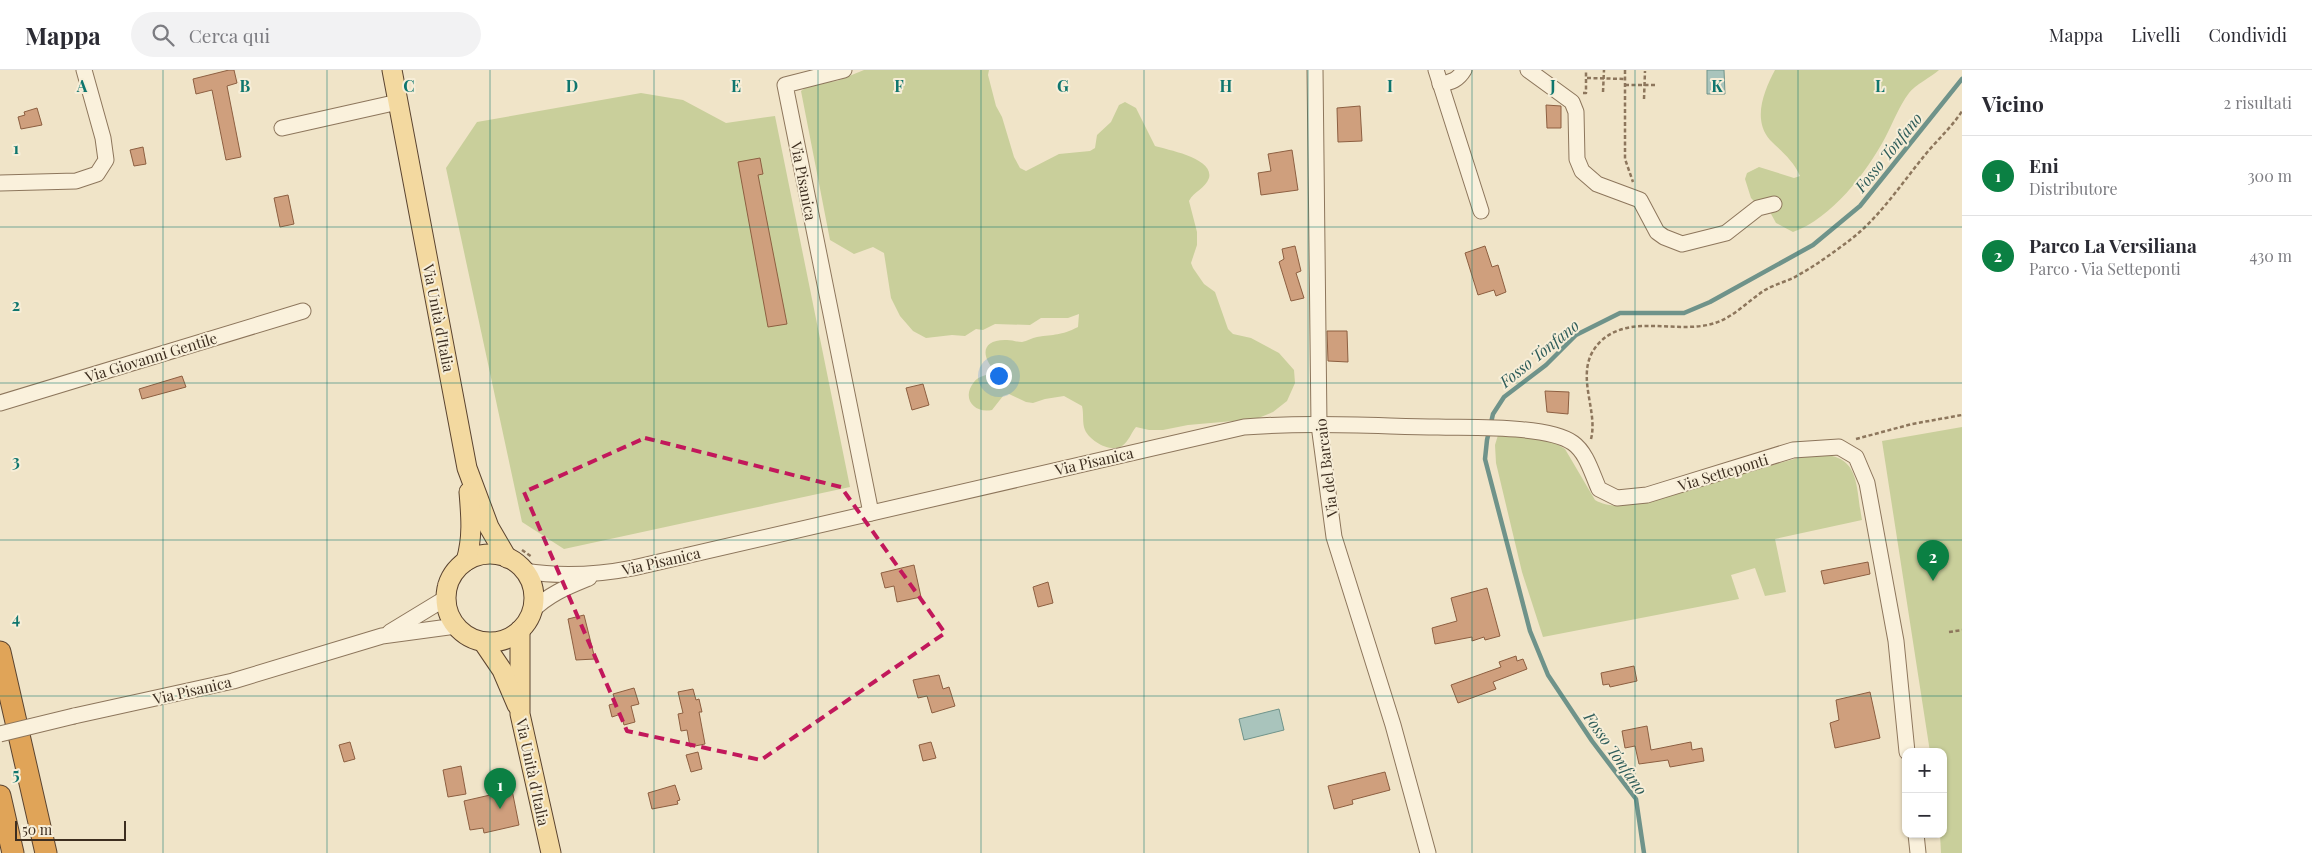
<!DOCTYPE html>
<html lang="it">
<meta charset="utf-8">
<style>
:root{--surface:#fff;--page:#f2f2f3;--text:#2b2b33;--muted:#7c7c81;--line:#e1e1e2;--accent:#0b8043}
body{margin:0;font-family:"Playfair Display",serif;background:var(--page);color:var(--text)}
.controls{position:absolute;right:15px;bottom:15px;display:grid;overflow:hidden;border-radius:10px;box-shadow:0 1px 4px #0004}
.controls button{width:45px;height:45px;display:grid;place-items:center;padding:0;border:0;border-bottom:1px solid var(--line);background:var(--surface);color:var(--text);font:25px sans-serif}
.scale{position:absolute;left:15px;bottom:12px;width:111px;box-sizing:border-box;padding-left:5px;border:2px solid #3d2e20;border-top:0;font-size:14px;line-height:18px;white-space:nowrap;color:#3d2e20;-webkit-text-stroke:4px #f7eed8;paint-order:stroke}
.you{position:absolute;left:998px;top:305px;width:18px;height:18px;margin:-12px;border:4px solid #fff;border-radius:50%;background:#1a73e8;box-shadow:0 0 0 8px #1a73e833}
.badge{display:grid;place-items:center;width:32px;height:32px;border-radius:50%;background:var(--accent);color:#fff;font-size:16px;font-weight:700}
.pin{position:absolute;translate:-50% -41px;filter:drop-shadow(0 1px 2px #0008)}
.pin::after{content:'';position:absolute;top:26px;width:18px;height:15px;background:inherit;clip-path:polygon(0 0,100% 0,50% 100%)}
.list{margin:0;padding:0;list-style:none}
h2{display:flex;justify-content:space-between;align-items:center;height:65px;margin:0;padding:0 20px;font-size:21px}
h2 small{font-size:16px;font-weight:400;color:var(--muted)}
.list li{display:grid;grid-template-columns:32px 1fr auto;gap:15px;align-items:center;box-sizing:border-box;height:80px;padding:0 20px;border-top:1px solid var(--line)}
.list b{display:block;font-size:19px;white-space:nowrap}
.list p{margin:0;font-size:16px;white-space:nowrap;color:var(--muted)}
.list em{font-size:16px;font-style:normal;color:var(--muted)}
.icon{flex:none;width:28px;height:28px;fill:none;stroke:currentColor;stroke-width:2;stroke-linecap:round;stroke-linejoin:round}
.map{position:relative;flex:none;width:1962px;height:783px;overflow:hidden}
header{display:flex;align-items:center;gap:30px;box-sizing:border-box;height:70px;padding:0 25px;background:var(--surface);border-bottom:1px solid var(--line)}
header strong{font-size:24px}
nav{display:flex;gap:28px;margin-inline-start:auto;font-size:18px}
.search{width:350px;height:45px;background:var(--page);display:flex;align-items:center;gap:12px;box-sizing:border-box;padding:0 18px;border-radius:28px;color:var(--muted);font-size:19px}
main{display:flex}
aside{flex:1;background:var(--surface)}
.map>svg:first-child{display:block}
</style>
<header>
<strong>Mappa</strong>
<div class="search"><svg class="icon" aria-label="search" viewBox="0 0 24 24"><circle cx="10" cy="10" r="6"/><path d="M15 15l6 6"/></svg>Cerca qui</div>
<nav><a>Mappa</a><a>Livelli</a><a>Condividi</a></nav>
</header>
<main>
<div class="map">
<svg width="1962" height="783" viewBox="0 0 1962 783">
<rect width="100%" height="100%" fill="#f0e4c8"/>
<g fill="#c9cf9b">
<path d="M864 0H989L988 5 996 36 1002 47 1014 87 1020 98 1026 101 1059 84 1090 81 1095 78 1097 65 1111 52 1119 35 1125 32 1136 38 1155 76C1168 80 1214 88 1209 108 1205 119 1194 121 1189 131L1197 162V175L1191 193 1193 198 1204 214 1215 222 1228 259 1233 264 1251 268 1279 283 1294 300 1295 313 1287 331 1273 342 1256 349 1188 355 1163 360H1149L1136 357C1131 363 1129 371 1122 376 1110 383 1090 371 1085 360 1082 353 1084 344 1082 336L1064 326 1045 329 1033 333 1026 332 1009 324 1003 326 992 340C974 344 961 328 974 312 979 305 988 306 995 301 980 285 982 269 1007 270 1012 270 1017 272 1022 272 1027 271 1032 268 1037 267 1055 264 1060 266 1078 257L1079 244 1068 248H1041L1030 255 995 254 983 260 976 259 965 266 952 265 926 268 913 261 900 246 891 228 884 183 873 177 854 184 830 170 801 21 811 14 837 11Z"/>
<path d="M1775 0H1939C1931 7 1915 15 1909 23 1899 36 1893 53 1885 68 1866 103 1832 148 1793 162L1776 153 1770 142 1756 133 1751 128 1745 109 1747 103 1759 97 1794 108 1800 106C1793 90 1782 82 1770 70 1752 49 1764 21 1775 0Z"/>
<polygon points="641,23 683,30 726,53 775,46 850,417 564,479 522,452 446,98 477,52"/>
<polygon points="1962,357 1962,783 1941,783 1940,764 1943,764 1943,682 1930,682 1882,371"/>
<path d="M1517 363 1555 373 1565 379 1595 430C1607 437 1618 436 1633 434L1812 384C1861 383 1855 412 1862 450L1775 469 1786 522 1765 526 1755 498 1731 505 1739 529 1543 567 1522 502 1496 393 1495 375 1498 365Z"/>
</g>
<g fill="#a9c4bc" stroke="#6f938a">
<polygon points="1707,0 1724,0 1725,24 1707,24"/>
<polygon points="1279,639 1284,660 1244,670 1239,649"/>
</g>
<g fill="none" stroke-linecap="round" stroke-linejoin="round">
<polyline stroke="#6f938a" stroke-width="4.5" points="1644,783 1636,729 1592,671 1548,605 1530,561 1485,389 1487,370 1493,344 1504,327 1546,295 1576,265 1620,243 1684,243 1710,232 1813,175 1860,136 1962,9"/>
</g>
<g fill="#cf9f7d" stroke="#8d5f41">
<polygon points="229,0 234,0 237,13 227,16 241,87 226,90 212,20 196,24 193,9"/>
<polygon points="1546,35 1561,36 1561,58 1547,58"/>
<polygon points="1360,36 1362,71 1338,72 1337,38"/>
<polygon points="37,38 42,55 21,59 18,47 25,45 24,42"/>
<polygon points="143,77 146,94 134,96 130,80"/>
<polygon points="1292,80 1298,120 1261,125 1258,103 1271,101 1268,84"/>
<polygon points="760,88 763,104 758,105 787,254 768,257 738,92"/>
<polygon points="288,125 294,154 280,157 274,128"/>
<polygon points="1295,176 1301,201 1296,203 1304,228 1291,231 1279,192 1284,189 1282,179"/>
<polygon points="1485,176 1492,197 1498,195 1506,222 1496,226 1494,220 1478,225 1465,183"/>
<polygon points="1327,261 1347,261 1348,292 1328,291"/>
<polygon points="182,306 186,317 142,329 139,319"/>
<polygon points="923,314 929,335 912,340 906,318"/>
<polygon points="1545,321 1569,322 1568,344 1547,342"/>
<polygon points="1868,492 1870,504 1824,514 1821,501"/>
<polygon points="914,495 921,527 897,532 894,516 885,518 881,503"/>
<polygon points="1048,512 1053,533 1038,537 1033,517"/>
<polygon points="1487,518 1500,566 1485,570 1484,567 1472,571 1472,567 1435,574 1432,558 1457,551 1451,528"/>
<polygon points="584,545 595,589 576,590 568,549"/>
<polygon points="1516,586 1517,591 1523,589 1527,599 1493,612 1496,619 1458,633 1451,615 1501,597 1499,592"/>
<polygon points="1634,596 1637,611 1610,617 1609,614 1603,615 1601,603"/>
<polygon points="939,605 943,619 949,617 955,636 932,643 927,626 918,628 913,610"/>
<polygon points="634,618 639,634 631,636 635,652 624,655 621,644 612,647 609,635 616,633 613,624"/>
<polygon points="693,619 696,630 699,629 702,642 699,642 705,674 690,677 687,660 681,661 678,644 683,643 678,622"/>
<polygon points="1870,622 1880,668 1835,678 1830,653 1839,650 1836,630"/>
<polygon points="1647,656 1651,680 1691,672 1692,680 1702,678 1704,691 1670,697 1668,690 1639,694 1635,676 1625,678 1622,661"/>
<polygon points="350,672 355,689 344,692 339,675"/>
<polygon points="931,672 936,688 923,691 919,675"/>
<polygon points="698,682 702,699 691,702 686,685"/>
<polygon points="461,696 466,724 448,727 443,700"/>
<polygon points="1385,702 1390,720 1352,730 1353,734 1334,739 1328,716"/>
<polygon points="675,715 680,730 677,731 678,734 652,739 648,723"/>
<polygon points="512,720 519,755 484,763 483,758 470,760 464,731"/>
</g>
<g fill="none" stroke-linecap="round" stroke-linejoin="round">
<g stroke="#8d765c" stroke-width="17">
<g id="minor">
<polyline points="844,0 785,15 871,443"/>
<polyline points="1315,0 1319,355 1334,467 1393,655 1428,783"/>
<polyline points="1436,0 1481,141"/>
<polyline points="1528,0 1572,32 1576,42 1577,89 1582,101 1597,114 1640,130 1657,162 1664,167 1682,174 1726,163 1758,138 1774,134"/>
<path d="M1440 14C1452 12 1458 10 1464 0"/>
<polyline points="282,58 398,32"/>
<polyline points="0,113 76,111 97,104 106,90 103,68 84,0"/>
<polyline points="0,333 303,241"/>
<path d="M524 501C561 507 597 505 633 498L1244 357C1309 352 1374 356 1438 357 1471 358 1548 355 1573 373 1587 383 1592 404 1599 419L1617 428 1647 425 1793 380 1839 377 1856 387 1867 413 1896 571 1907 682"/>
<path d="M532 541C549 524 567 517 589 508"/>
<polyline points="390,562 446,528"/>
<polyline points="74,646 233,611 382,566 456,556"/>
<polyline points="1916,764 1918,783"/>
</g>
</g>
<g stroke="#5b4430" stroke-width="21">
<g id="major">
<polyline points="392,0 467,398 489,457 507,488"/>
<circle cx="490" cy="528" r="44"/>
<path d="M466 491C473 468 471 446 469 422"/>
<polyline points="520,560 520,644 551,783"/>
<polyline points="483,572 502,600 517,635"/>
</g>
</g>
<g stroke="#5b4430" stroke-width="23">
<g id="highway">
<polyline points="0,582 46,783"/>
<polyline points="0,726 13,783"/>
</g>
</g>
<g stroke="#8d765c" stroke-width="2.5" stroke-dasharray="4 2.5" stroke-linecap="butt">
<polyline points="1625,0 1625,89 1633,112"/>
<polyline points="1587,8 1625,9"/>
<polyline points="1625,15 1656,15"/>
<polyline points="1603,22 1604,0"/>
<polyline points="1583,23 1586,23 1586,0"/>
<polyline points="1644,29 1645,1"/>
<path d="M1591 369C1599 338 1571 300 1601 271 1631 243 1679 265 1715 253 1734 247 1749 230 1765 220 1774 215 1784 212 1793 208 1812 198 1833 183 1850 170 1880 147 1901 114 1925 85 1937 70 1952 57 1962 41"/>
<polyline points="1856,369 1912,354 1962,345"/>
<polyline points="522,480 532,487"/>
<polyline points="438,515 450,496"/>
<polyline points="1949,562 1962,560"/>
</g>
<use href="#minor" stroke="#faf1dc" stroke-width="15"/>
<use href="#major" stroke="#f3d9a0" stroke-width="19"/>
<use href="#highway" stroke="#e0a458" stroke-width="21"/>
<g stroke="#8d765c" stroke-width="17" stroke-linecap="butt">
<polyline id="minor-bridge" points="0,664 74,646"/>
</g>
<use href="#minor-bridge" stroke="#faf1dc" stroke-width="15"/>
</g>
<path fill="none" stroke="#c2185b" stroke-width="4" stroke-dasharray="10 6" stroke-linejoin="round" d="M645 368 841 417 945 563 761 690 627 661 524 422Z"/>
<path fill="none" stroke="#0f766e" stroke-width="1" stroke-opacity="0.55" d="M163 0V783M327 0V783M490 0V783M654 0V783M818 0V783M981 0V783M1144 0V783M1308 0V783M1472 0V783M1635 0V783M1798 0V783M0 157H1962M0 313H1962M0 470H1962M0 626H1962"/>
<g text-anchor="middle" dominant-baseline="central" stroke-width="4" stroke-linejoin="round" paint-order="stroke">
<g font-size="15" fill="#3d2e20" stroke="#f7eed8">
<text transform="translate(804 111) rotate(79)">Via Pisanica</text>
<text transform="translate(439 248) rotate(79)">Via Unità d'Italia</text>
<text transform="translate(151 287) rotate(-17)">Via Giovanni Gentile</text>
<text transform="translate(1094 391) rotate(-13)">Via Pisanica</text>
<text transform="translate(1326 398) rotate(-97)">Via del Barcaio</text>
<text transform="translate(1723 402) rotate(-17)">Via Setteponti</text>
<text transform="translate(661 491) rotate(-13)">Via Pisanica</text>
<text transform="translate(192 620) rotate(-13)">Via Pisanica</text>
<text transform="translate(533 702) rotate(78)">Via Unità d'Italia</text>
</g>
<g font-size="16" font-style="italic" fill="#2f5d5a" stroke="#f7eed8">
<text transform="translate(1888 82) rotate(-51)">Fosso Tonfano</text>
<text transform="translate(1539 283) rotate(-39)">Fosso Tonfano</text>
<text transform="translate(1616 683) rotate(55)">Fosso Tonfano</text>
</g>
</g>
<g font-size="16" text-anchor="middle" font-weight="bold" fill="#0f766e" stroke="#f7eed8" stroke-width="4" stroke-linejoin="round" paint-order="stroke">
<text x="82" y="22">A</text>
<text x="245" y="22">B</text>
<text x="409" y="22">C</text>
<text x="572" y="22">D</text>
<text x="736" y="22">E</text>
<text x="899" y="22">F</text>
<text x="1063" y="22">G</text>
<text x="1226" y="22">H</text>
<text x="1390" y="22">I</text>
<text x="1553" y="22">J</text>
<text x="1717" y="22">K</text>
<text x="1880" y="22">L</text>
<text x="16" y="84">1</text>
<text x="16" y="241">2</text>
<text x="16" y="397">3</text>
<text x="16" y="554">4</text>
<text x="16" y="710">5</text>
</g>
</svg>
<div class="controls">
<button>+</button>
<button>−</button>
</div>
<div class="scale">50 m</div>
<div class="you"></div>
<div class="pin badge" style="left:500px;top:739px">1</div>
<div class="pin badge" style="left:1933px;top:511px">2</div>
</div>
<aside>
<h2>Vicino<small>2 risultati</small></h2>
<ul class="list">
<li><span class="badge">1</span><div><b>Eni</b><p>Distributore</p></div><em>300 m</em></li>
<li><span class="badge">2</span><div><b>Parco La Versiliana</b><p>Parco · Via Setteponti</p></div><em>430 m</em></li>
</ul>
</aside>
</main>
